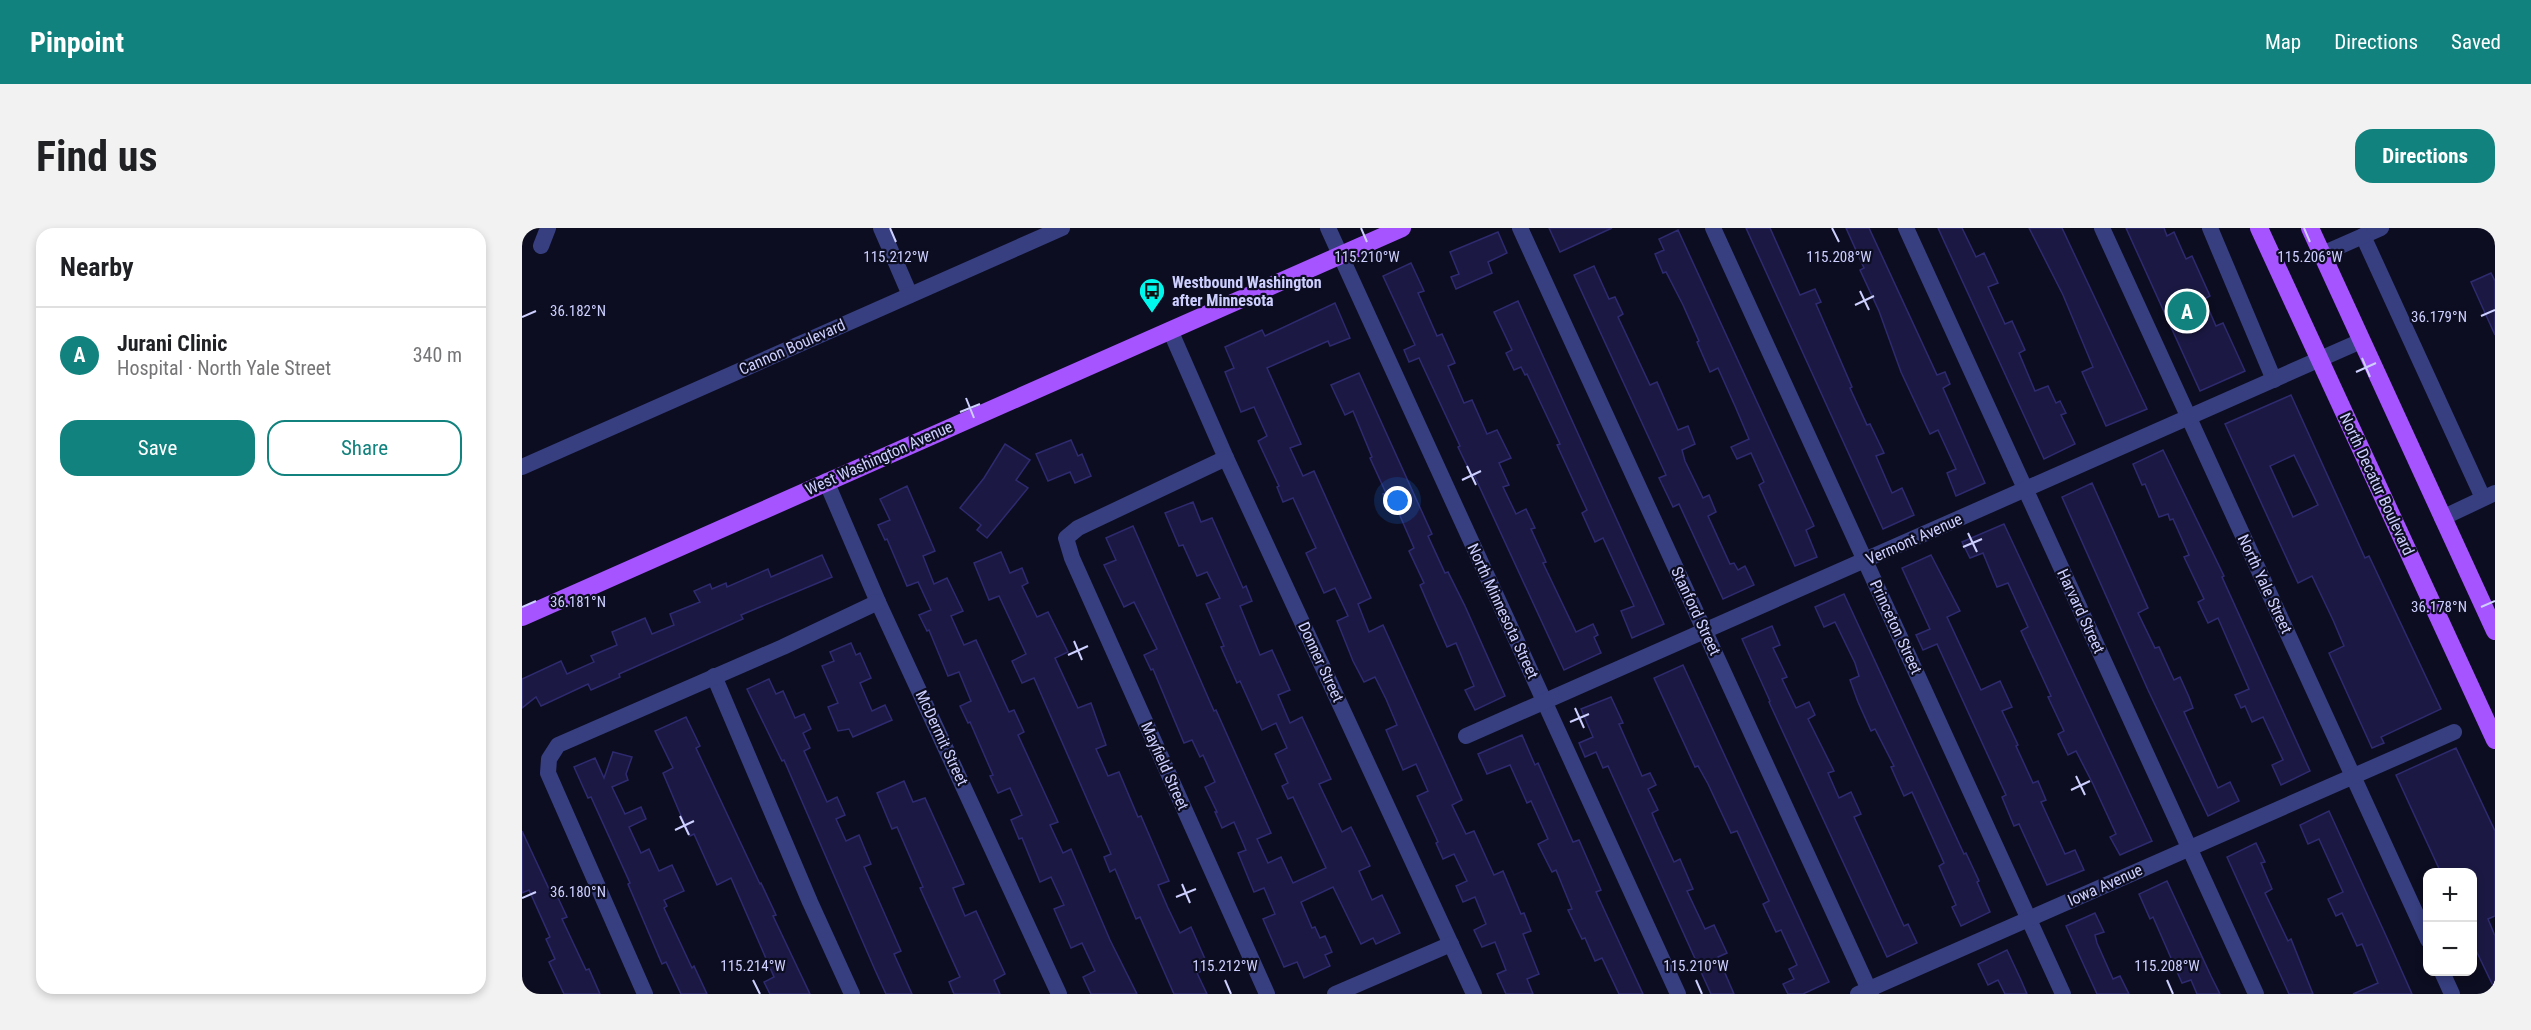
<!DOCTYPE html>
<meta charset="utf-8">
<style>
:root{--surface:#fff;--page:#f2f2f2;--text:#202124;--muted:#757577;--line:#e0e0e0;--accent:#12827e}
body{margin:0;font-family:"Roboto Condensed",sans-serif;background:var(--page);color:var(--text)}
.controls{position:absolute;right:18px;bottom:18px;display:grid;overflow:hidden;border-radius:12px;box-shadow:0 3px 9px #0003}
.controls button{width:54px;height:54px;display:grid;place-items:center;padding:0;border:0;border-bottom:2px solid var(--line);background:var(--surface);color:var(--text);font:30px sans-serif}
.you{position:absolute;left:876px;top:273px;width:21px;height:21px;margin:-15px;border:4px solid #fff;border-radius:50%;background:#1a73e8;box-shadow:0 0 0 9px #1a73e833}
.badge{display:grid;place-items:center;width:39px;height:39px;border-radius:50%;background:var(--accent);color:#fff;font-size:20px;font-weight:700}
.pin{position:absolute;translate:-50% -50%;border:3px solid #fff;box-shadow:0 2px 6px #0006}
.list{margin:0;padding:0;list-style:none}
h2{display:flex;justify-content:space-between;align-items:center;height:78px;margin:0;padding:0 24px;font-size:26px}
h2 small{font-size:20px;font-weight:400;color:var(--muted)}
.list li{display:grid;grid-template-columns:39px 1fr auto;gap:18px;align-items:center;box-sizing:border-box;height:96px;padding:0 24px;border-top:2px solid var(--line)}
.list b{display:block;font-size:22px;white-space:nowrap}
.list p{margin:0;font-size:20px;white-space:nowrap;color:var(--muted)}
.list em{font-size:20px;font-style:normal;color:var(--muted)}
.actions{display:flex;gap:12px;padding:18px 24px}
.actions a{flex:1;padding:14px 0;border:2px solid var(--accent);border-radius:18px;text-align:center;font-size:21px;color:var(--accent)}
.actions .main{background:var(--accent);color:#fff}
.map{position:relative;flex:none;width:1973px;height:766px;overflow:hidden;border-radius:18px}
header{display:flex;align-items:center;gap:36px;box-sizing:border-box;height:84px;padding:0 30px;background:var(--accent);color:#fff}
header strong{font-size:28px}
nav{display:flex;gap:33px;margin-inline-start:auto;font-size:21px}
.intro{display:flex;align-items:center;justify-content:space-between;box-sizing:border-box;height:144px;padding:0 36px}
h1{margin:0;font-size:42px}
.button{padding:15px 27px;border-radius:18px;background:var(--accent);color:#fff;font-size:21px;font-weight:700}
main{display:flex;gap:36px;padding:0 36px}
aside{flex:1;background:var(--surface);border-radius:18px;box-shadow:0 3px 9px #0003}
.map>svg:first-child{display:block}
</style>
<header>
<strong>Pinpoint</strong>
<nav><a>Map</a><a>Directions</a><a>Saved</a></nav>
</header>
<div class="intro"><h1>Find us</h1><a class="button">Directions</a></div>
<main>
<aside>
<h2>Nearby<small></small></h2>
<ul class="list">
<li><span class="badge">A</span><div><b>Jurani Clinic</b><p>Hospital · North Yale Street</p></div><em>340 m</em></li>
</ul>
<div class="actions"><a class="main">Save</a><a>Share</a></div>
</aside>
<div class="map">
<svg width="1973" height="766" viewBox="0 0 1973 766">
<rect width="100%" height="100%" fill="#0d0d21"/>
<g fill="#1b1943" stroke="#2e2a6f" stroke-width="1.5" fill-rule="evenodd">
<polygon points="1027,0 1090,0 1038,24"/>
<polygon points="1224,0 1248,0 1278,67 1293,61 1299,74 1294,76 1330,159 1328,160 1345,197 1348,196 1362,225 1354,228 1370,265 1380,260 1392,287 1361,301"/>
<polygon points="1324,0 1347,0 1415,147 1423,144 1428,156 1421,160 1463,255 1434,268 1425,245 1434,241 1416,202 1408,206 1379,144 1357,83 1338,42 1342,40"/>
<polygon points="1416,0 1440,0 1454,29 1462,25 1476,55 1466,59 1483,96 1490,93 1503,122 1497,125 1513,163 1526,158 1534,175 1538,173 1544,185 1539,187 1553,216 1522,231"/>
<polygon points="1507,0 1540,0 1625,181 1584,198 1560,144 1571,139 1541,67"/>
<polygon points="1604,0 1642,0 1645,8 1652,4 1664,31 1670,28 1688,68 1682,71 1694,98 1701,95 1723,143 1678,163"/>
<polygon points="1156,2 1292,298 1284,302 1295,329 1273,338 1237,257 1242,254 1229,225 1215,231 1209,219 1227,211 1213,178 1196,140 1188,144 1175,114 1177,113 1161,77 1144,44 1141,45 1133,26 1142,22 1137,11"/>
<polygon points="976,4 985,25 966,34 970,45 934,61 929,49 937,46 928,24"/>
<polygon points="889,35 902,63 896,65 915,108 920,106 933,135 926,138 942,175 950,172 965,206 975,202 989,230 977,235 987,257 981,259 994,286 1004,281 1013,300 1009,301 1024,334 1021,335 1054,404 1071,396 1076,407 1072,409 1079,425 1042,442 952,247 950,248 936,219 938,218 897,130 887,134 882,122 893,117 861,48"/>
<polygon points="1072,38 1087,71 1093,69 1101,86 1096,89 1128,157 1135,154 1156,202 1166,198 1173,216 1160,222 1163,233 1181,270 1187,267 1194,284 1186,288 1208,336 1212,335 1216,342 1223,338 1232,357 1201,371 1157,276 1151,279 1137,250 1144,247 1052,47"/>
<polygon points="1969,45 1973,53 1973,107 1949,54"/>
<polygon points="996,73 1142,396 1110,410 1099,383 1112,378 1081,310 1073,314 1060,285 1065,282 1035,217 1038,216 1005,146 1003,147 999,139 992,142 984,125 990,122 972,84"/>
<polygon points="813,75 828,110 808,118 806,113 745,140 779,216 768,220 781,248 792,243 849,370 836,376 847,404 861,397 940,572 930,577 944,606 952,603 972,647 981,643 999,686 1002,685 1009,703 1001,706 1017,746 1005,751 1011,766 984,766 975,746 984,742 973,714 960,719 952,702 964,696 953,669 941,674 934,658 945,653 932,626 921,631 914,615 916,614 895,568 906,563 894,536 881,542 864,502 875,497 864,471 853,449 842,454 831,433 815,393 826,388 813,360 802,365 784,325 794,320 771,270 761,274 755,259 757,258 736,213 745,208 732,179 719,184 703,144 712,140 703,119 740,102 743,108"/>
<polygon points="837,145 910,306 906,308 923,345 926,344 943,378 983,468 953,482 943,462 952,458 934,415 925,419 913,392 898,357 902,355 887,323 892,320 875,281 869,284 861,266 864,265 848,230 850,229 831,183 823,187 809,157"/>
<path d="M1769 167 1843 330 1847 328 1919 481 1859 509 1862 515 1850 520 1807 425 1822 418 1811 392 1790 348 1776 355 1703 196ZM1772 227 1796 277 1771 289 1748 238Z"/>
<polygon points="549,212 556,228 560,226 569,248 553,255 548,244 526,253 514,226"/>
<polygon points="483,216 508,232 494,252 506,260 465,310 455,302 459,297 438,280 462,250"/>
<polygon points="1641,222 1702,348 1700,349 1788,543 1759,557 1750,537 1761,532 1741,489 1730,494 1723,478 1719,480 1713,467 1727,461 1696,390 1686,395 1676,374 1682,371 1662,329 1667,327 1651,291 1648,292 1646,286 1637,289 1623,256 1620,257 1611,236"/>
<polygon points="1570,255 1626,380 1616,385 1633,420 1637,419 1652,452 1658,449 1667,469 1671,480 1662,484 1696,560 1708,554 1717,573 1686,588 1626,462 1540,269"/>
<polygon points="385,258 413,323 401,328 412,356 425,350 441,383 429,388 442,417 454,412 487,484 492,482 502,504 496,507 536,594 528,597 541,625 549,621 588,712 615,766 569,766 561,749 573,743 560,715 549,720 532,681 542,677 529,649 518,654 500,610 497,611 489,592 500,587 488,560 476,565 468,548 471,547 448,494 446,495 438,478 449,473 437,444 426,448 407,402 405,403 397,387 409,382 396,354 385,358 365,311 363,312 356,297 368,292 358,271"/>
<polygon points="671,274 679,294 690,290 721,360 724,358 730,373 718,378 738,427 750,422 768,462 756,467 768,495 780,489 809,551 797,556 820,604 829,599 848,638 837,643 850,672 860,667 878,705 854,716 851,710 839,716 811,659 779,674 790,700 793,699 798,710 803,708 810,724 803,727 808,738 782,750 775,734 762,739 741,691 753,686 742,660 732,664 716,625 724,622 712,594 700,600 693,584 695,584 683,559 693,554 681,527 678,529 670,512 662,515 631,441 629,442 622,427 635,421 612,374 602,379 582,337 594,332 584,310 611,298 692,483 694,482 749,605 735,611 746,635 759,629 771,655 804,640 771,569 766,571 760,558 766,555 753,526 765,520 754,495 740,502 718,453 715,455 699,419 702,418 684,376 698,370 685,344 675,348 661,317 657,318 643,285"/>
<polygon points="1482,296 1630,613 1598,627 1588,609 1594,606 1571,556 1554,523 1546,527 1536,506 1542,503 1526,469 1529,468 1499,403 1506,399 1486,355 1475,359 1461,325 1448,330 1440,314"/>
<polygon points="479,324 488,345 500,340 506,355 500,358 515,389 526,384 546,424 533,430 556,480 569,475 584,517 574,521 586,548 597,544 616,589 619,588 647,653 636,657 646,680 658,705 669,699 687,740 675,745 685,766 652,766 618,689 614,691 593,641 588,644 582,629 589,626 512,450 500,455 490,433 504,426 477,368 467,372 452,335"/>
<polygon points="300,327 310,349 219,387 221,391 97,446 98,449 69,462 66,456 19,478 14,469 0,480 0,451 39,433 45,446 72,434 69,428 95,417 90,404 123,390 130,406 152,397 148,386 178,374 172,363 188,356 190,361 204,355 205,359 246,341 249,349"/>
<polygon points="1409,327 1438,383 1425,389 1459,462 1478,453 1490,479 1480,483 1496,517 1494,518 1511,555 1516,553 1524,572 1519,574 1543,626 1553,622 1562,642 1525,657 1497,596 1492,598 1480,569 1484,567 1415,416 1401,422 1394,407 1408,401 1380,340"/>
<polygon points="1322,366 1442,626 1444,625 1457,653 1455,654 1468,684 1439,698 1430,679 1434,677 1417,638 1422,635 1390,564 1382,568 1369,539 1372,538 1353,501 1349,503 1336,474 1328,452 1337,448 1333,435 1313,394 1302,399 1293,379"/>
<polygon points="1250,398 1258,417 1251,420 1265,449 1260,451 1274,480 1287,474 1293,487 1286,491 1312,543 1306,545 1317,570 1329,564 1339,586 1332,589 1382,698 1386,696 1395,715 1365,729 1247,474 1248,473 1220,411"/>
<polygon points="329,415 334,427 338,425 349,450 338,455 350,483 363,477 370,492 331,509 327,501 316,503 306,479 316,475 300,438 312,433 308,424"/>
<polygon points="1161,437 1307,754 1281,766 1266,766 1261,756 1272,751 1267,741 1275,737 1259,702 1254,704 1241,676 1247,673 1215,603 1209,605 1186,556 1176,538 1173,539 1132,450"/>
<polygon points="247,451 254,466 261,463 273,490 282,486 289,501 281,505 288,520 282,523 305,574 315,569 323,587 314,591 324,613 337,607 349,636 342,639 379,723 372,726 390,766 364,766 353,742 262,532 260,533 225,461"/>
<polygon points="1089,469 1101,495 1097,496 1120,548 1128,545 1134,557 1126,561 1136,582 1130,585 1135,597 1152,634 1158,631 1171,661 1165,663 1183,701 1192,697 1205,725 1196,729 1212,766 1189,766 1086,538 1081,540 1074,524 1063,529 1057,515 1071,509 1059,481"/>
<polygon points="164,489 178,518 174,520 238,656 239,655 254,687 251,688 288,766 248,766 242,754 252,749 209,650 195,657 172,606 168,608 160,590 141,545 151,540 133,503"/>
<polygon points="1000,507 1013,537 1016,535 1051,614 1057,612 1079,662 1074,664 1121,766 1097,766 1080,730 1073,733 1063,710 1060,711 1046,682 1050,681 1034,642 1030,644 1016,616 1026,611 1009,573 1005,575 988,537 965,546 956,526"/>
<polygon points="1934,520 1973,603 1973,688 1966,691 1973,708 1973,762 1950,714 1950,645 1919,645 1874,547"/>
<polygon points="91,524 110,529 104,546 106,552 90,559 103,586 119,579 124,591 107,599 119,625 127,621 137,643 150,637 162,663 142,672 145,678 142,680 170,740 172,738 185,766 159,766 144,734 140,736 106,656 108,655 69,569 66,570 52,539 73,530 82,550"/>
<polygon points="382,553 391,574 403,570 442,656 431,660 443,688 454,683 483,746 472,752 478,766 432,766 427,754 438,749 398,660 401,659 375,599 370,601 355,565"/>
<polygon points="1807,583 1865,710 1890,766 1831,766 1856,755 1840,716 1835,718 1820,685 1814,688 1806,671 1821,664 1797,611 1786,616 1778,597"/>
<polygon points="0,603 27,661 31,659 45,689 40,691 64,742 67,741 78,766 42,766 27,734 33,731 24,711 28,709 7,662 0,665"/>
<polygon points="1734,615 1743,634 1739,635 1750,661 1743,665 1766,713 1769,711 1791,766 1767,766 1705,629"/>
<polygon points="1645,653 1689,748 1698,766 1675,766 1669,752 1660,755 1631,689 1628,691 1617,666"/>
<polygon points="1573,685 1582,704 1573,707 1575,715 1591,751 1598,748 1607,766 1575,766 1544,698"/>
<polygon points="1485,722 1499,752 1505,766 1483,766 1476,752 1466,757 1456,736"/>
</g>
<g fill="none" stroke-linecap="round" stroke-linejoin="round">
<g stroke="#373f81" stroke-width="16">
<polyline points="359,0 388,67"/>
<polyline points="806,0 1156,766"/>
<polyline points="998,0 1349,766"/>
<polyline points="1191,0 1541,766"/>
<polyline points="1384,0 1734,766"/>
<polyline points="1580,0 1906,712"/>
<polyline points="1688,0 1752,152"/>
<polyline points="1859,0 1841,8 1961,270"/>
<polyline points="19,18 26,0"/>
<polyline points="1800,26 1841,8"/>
<polyline points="648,102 704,230 952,766"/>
<polyline points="704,230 556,300 544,310 550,330 745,766"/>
<polyline points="0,239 540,0"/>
<polyline points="304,253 356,374 537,766"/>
<polyline points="1920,290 1973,265"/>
<polyline points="192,448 288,674 330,766"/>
<polyline points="944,508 1839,113"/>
<polyline points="1920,744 1930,766"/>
<polyline points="123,766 26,545 27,531 36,517 261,419 356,374"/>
<polyline points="813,766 929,716"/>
<polyline points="1336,766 1932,504"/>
</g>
<g stroke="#a654ff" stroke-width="18">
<polyline points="1737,0 1973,512"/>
<polyline points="1788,0 1973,403"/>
<polyline points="0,389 880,0"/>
</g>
</g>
<path fill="none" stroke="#cdcfff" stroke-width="2" d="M368 0 374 14M839 0 845 14M1310 0 1317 14M1782 0 1788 14M1338 63 1347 82M1333 77 1352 68M1959 88 1973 82M0 89 14 83M1840 130 1848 149M1834 144 1854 135M444 170 452 190M438 184 458 176M945 238 954 257M940 252 959 243M1446 305 1455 324M1441 319 1460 311M0 379 14 373M1959 379 1973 373M552 413 560 432M546 427 566 418M1053 480 1062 500M1048 494 1067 486M1554 548 1563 567M1549 562 1568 553M158 588 167 607M153 602 172 593M660 656 668 675M654 669 674 661M0 670 14 664M231 752 238 766M703 752 709 766M1174 752 1180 766M1645 752 1651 766"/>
<defs>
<g id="bus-pin" transform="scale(1.35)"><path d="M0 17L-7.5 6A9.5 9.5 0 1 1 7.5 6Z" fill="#00f8ec" stroke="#0d0d21"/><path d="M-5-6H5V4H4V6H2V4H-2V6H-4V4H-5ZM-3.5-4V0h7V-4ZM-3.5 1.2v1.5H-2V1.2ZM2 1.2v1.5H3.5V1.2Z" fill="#111"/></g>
</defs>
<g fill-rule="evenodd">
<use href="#bus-pin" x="630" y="63"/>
</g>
<g text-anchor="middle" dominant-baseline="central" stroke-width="4.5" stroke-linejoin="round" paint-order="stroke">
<g font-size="16" font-weight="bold" fill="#cdcfff" stroke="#0d0d21" text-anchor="start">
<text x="650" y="54">Westbound Washington<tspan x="650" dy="18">after Minnesota</tspan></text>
</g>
<g font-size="16" fill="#cdcfff" stroke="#0d0d21">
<text transform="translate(270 119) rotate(-24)">Cannon Boulevard</text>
<text transform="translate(357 230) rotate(-24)">West Washington Avenue</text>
<text transform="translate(1855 256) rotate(65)">North Decatur Boulevard</text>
<text transform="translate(1392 311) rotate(-24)">Vermont Avenue</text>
<text transform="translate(1743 356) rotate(65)">North Yale Street</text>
<text transform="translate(981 383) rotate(65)">North Minnesota Street</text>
<text transform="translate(1174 383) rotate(65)">Stanford Street</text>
<text transform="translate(1559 383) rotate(65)">Harvard Street</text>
<text transform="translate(1374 399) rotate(65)">Princeton Street</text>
<text transform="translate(799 434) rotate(65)">Donner Street</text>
<text transform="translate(420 510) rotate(65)">McDermit Street</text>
<text transform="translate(643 538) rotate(66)">Mayfield Street</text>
<text transform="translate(1583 657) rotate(-24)">Iowa Avenue</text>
</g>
</g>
<g font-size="15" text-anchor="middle" fill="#cdcfff" stroke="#0d0d21" stroke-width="4.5" stroke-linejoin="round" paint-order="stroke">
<text x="374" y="34">115.212°W</text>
<text x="845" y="34">115.210°W</text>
<text x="1317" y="34">115.208°W</text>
<text x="1788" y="34">115.206°W</text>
<text x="56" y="88">36.182°N</text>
<text x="1917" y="94">36.179°N</text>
<text x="56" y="379">36.181°N</text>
<text x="1917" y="384">36.178°N</text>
<text x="56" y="669">36.180°N</text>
<text x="231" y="743">115.214°W</text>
<text x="703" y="743">115.212°W</text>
<text x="1174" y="743">115.210°W</text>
<text x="1645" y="743">115.208°W</text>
</g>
</svg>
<div class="controls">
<button>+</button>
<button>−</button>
</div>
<div class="you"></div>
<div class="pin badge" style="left:1665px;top:83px">A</div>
</div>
</main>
